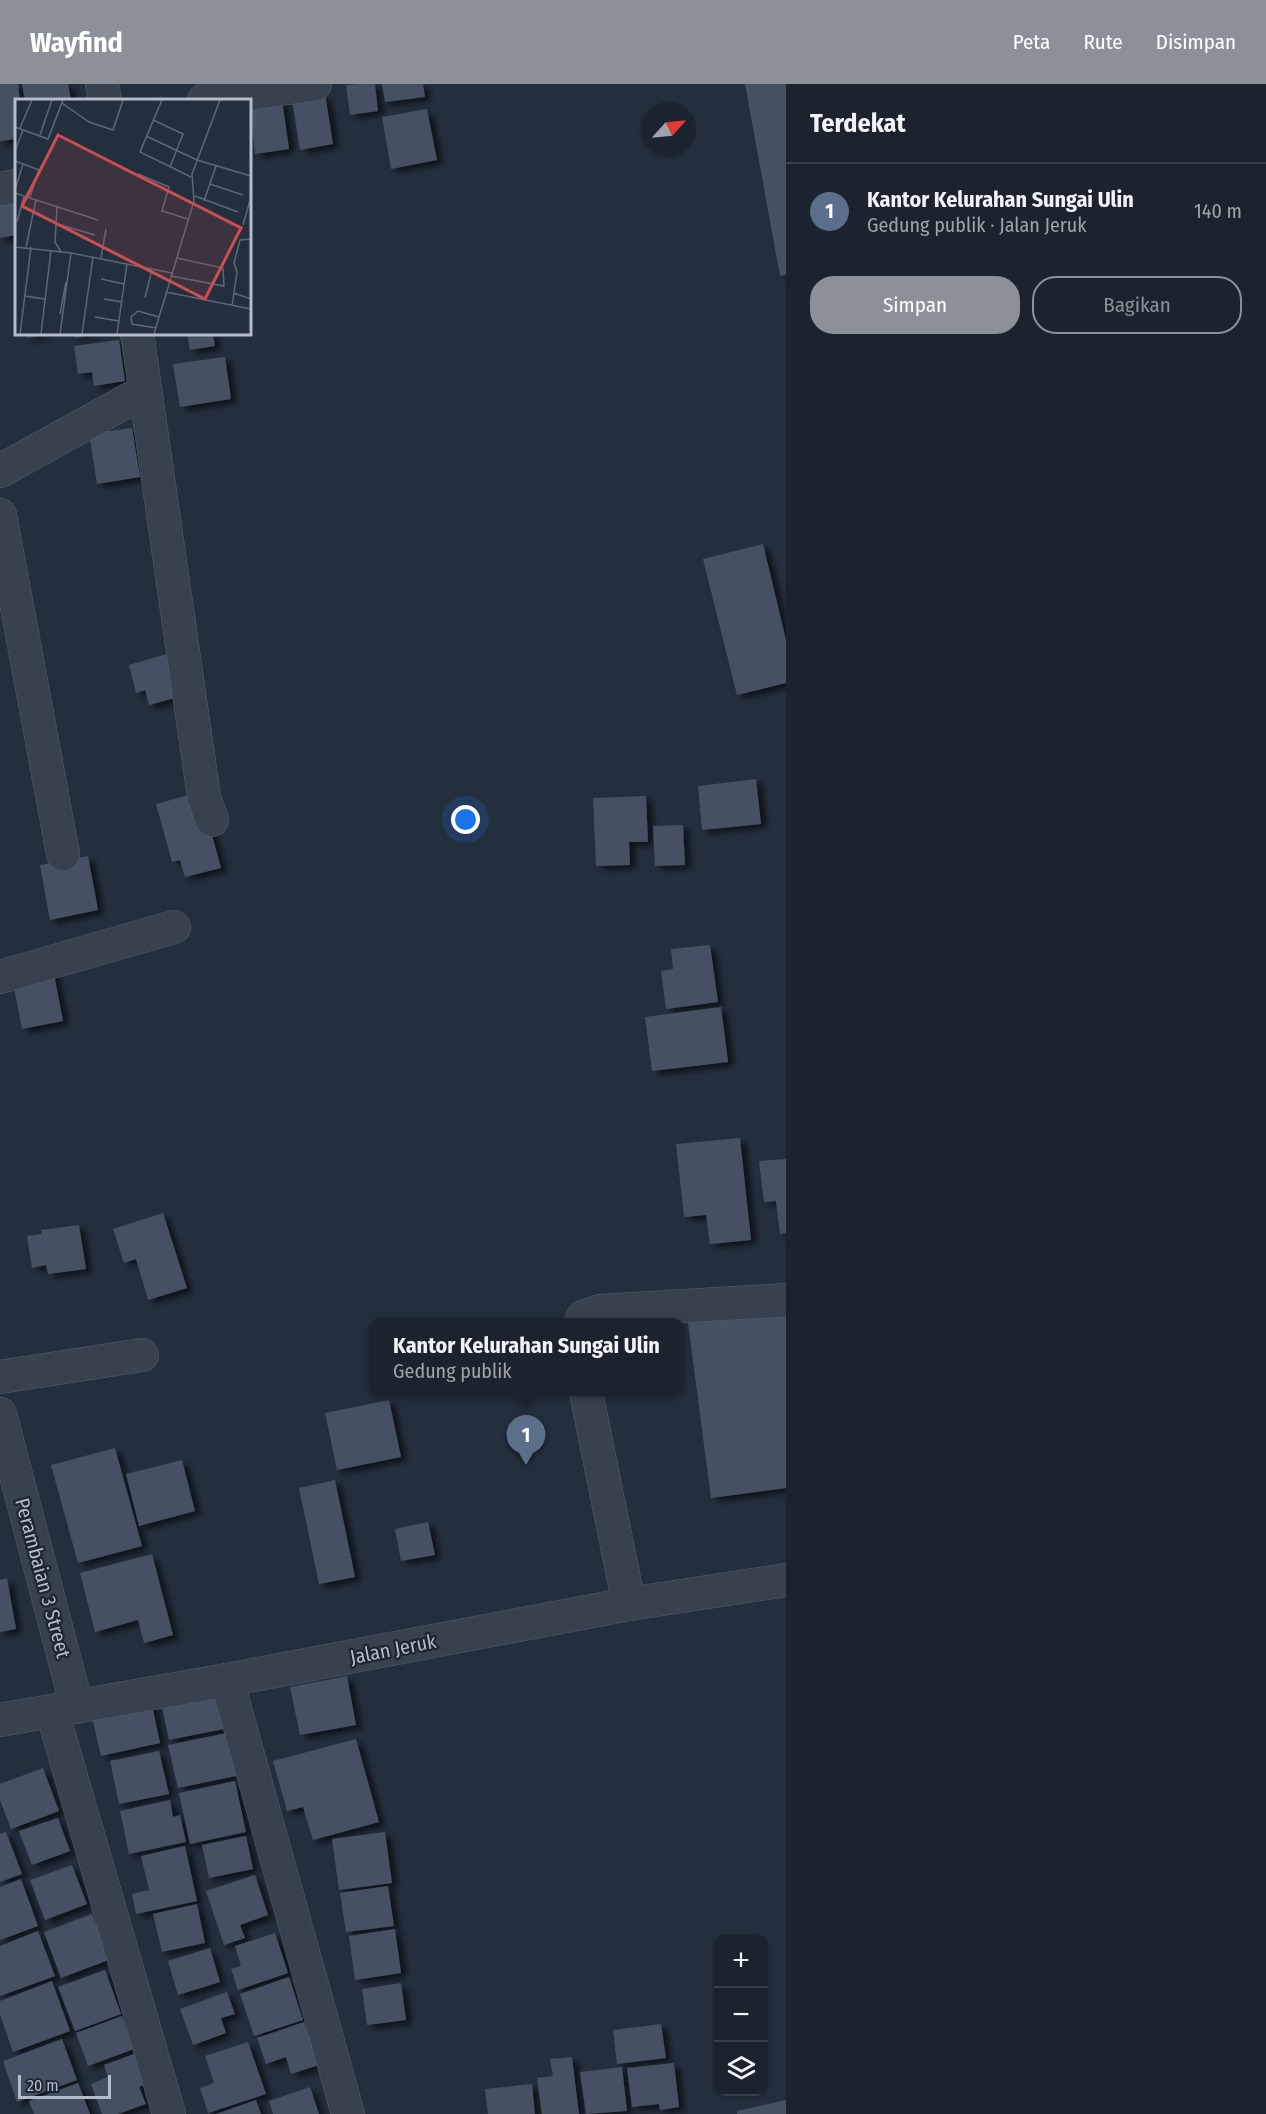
<!DOCTYPE html>
<html lang="id">
<meta charset="utf-8">
<style>
:root{--surface:#1b232e;--page:#282f3a;--text:#f1f3f6;--muted:#a0a4aa;--line:#39404a;--accent:#8c9099}
body{margin:0;font-family:"Fira Sans Condensed",sans-serif;background:var(--page);color:var(--text)}
.controls{position:absolute;right:18px;bottom:18px;display:grid;overflow:hidden;border-radius:12px;box-shadow:0 2px 4px #0004}
.controls button{width:54px;height:54px;display:grid;place-items:center;padding:0;border:0;border-bottom:2px solid var(--line);background:var(--surface);color:var(--text);font:30px sans-serif}
.compass{position:absolute;left:642px;top:18px;width:54px;height:54px;border-radius:50%;background:var(--surface);box-shadow:0 2px 4px #0004;rotate:63deg}
.scale{position:absolute;left:18px;bottom:15px;width:93px;box-sizing:border-box;padding-left:6px;border:3px solid #b4bcc9;border-top:0;font-size:16px;line-height:21px;white-space:nowrap;color:#b4bcc9;-webkit-text-stroke:4px #1d2633;paint-order:stroke}
.you{position:absolute;left:466px;top:736px;width:21px;height:21px;margin:-15px;border:4px solid #fff;border-radius:50%;background:#1a73e8;box-shadow:0 0 0 9px #1a73e833}
.badge{display:grid;place-items:center;width:39px;height:39px;border-radius:50%;background:var(--accent);color:#fff;font-size:20px;font-weight:700}
.pin{position:absolute;translate:-50% -50px;filter:drop-shadow(0 2px 3px #0008)}
.pin::after{content:'';position:absolute;top:32px;width:21px;height:18px;background:inherit;clip-path:polygon(0 0,100% 0,50% 100%)}
.popup{position:absolute;left:369px;top:1234px;width:315px;height:78px;box-sizing:border-box;display:grid;place-content:center;border-radius:12px;background:var(--surface);filter:drop-shadow(0 2px 4px #0005);font-size:20px;white-space:nowrap;color:var(--muted)}
.popup b{font-size:22px;color:var(--text)}
.popup::after{content:'';position:absolute;left:50%;top:100%;margin-left:-12px;border:12px solid transparent;border-top-color:var(--surface)}
.list{margin:0;padding:0;list-style:none}
h2{display:flex;justify-content:space-between;align-items:center;height:78px;margin:0;padding:0 24px;font-size:26px}
h2 small{font-size:20px;font-weight:400;color:var(--muted)}
.list li{display:grid;grid-template-columns:39px 1fr auto;gap:18px;align-items:center;box-sizing:border-box;height:96px;padding:0 24px;border-top:2px solid var(--line)}
.list b{display:block;font-size:22px;white-space:nowrap}
.list p{margin:0;font-size:20px;white-space:nowrap;color:var(--muted)}
.list em{font-size:20px;font-style:normal;color:var(--muted)}
.actions{display:flex;gap:12px;padding:18px 24px}
.actions a{flex:1;padding:14px 0;border:2px solid var(--accent);border-radius:24px;text-align:center;font-size:21px;color:var(--accent)}
.actions .main{background:var(--accent);color:#fff}
.icon{flex:none;width:33px;height:33px;fill:none;stroke:currentColor;stroke-width:2;stroke-linecap:round;stroke-linejoin:round}
.map{position:relative;flex:none;width:786px;height:2030px;overflow:hidden}
header{display:flex;align-items:center;gap:36px;box-sizing:border-box;height:84px;padding:0 30px;background:var(--accent);color:#fff}
header strong{font-size:28px}
nav{display:flex;gap:33px;margin-inline-start:auto;font-size:21px}
main{display:flex}
aside{flex:1;background:var(--surface)}
.map>svg:first-child{display:block}
</style>
<header>
<strong>Wayfind</strong>
<nav><a>Peta</a><a>Rute</a><a>Disimpan</a></nav>
</header>
<main>
<div class="map">
<svg width="786" height="2030" viewBox="0 0 786 2030">
<defs>
<filter id="shadow"><feDropShadow dx="6" dy="4" stdDeviation="3" flood-color="#0009"/></filter>
</defs>
<rect width="100%" height="100%" fill="#242f3e"/>
<g fill="#455162" filter="url(#shadow)">
<polygon points="0,0 18,0 20,16 16,16 16,55 0,57"/>
<polygon points="22,0 68,0 71,16 25,16"/>
<polygon points="359,0 375,0 378,27 350,31 346,1"/>
<polygon points="382,0 423,0 425,13 385,18"/>
<polygon points="745,0 786,0 786,191 780,192"/>
<polygon points="281,9 289,65 255,70 249,16"/>
<polygon points="325,10 333,60 300,66 292,15"/>
<polygon points="427,25 437,76 391,85 382,33"/>
<polygon points="16,110 16,151 0,154 0,112"/>
<polygon points="26,249 48,249 48,250 27,254"/>
<polygon points="74,249 97,249 97,250 74,254"/>
<polygon points="187,249 213,249 215,262 190,266"/>
<polygon points="119,256 125,297 94,302 92,288 78,290 74,262"/>
<polygon points="225,273 231,315 180,323 173,280"/>
<polygon points="132,344 140,393 97,400 89,350"/>
<polygon points="763,460 786,556 786,599 737,611 703,475"/>
<polygon points="170,569 182,612 149,621 145,606 136,609 129,581"/>
<polygon points="756,695 761,740 702,746 698,702"/>
<polygon points="200,708 221,784 185,793 180,776 172,778 156,720"/>
<polygon points="646,712 648,758 629,758 630,781 596,782 593,714"/>
<polygon points="683,741 685,781 655,782 653,742"/>
<polygon points="88,772 98,826 50,836 40,781"/>
<polygon points="710,861 718,918 666,925 661,887 673,885 671,865"/>
<polygon points="53,885 63,937 22,945 12,893"/>
<polygon points="721,923 728,978 652,987 645,933"/>
<polygon points="740,1054 751,1156 710,1160 706,1131 684,1133 676,1060"/>
<polygon points="786,1075 786,1149 780,1150 776,1117 764,1118 759,1077"/>
<polygon points="163,1129 187,1204 148,1216 136,1175 124,1179 113,1145"/>
<polygon points="79,1141 86,1185 48,1190 46,1181 32,1184 27,1152 42,1150 41,1146"/>
<polygon points="786,1226 786,1404 711,1414 688,1239"/>
<polygon points="389,1316 401,1373 337,1386 325,1329"/>
<polygon points="115,1364 142,1462 78,1479 51,1381"/>
<polygon points="182,1376 195,1427 139,1442 126,1390"/>
<polygon points="335,1396 355,1493 319,1500 299,1404"/>
<polygon points="428,1438 435,1471 401,1477 395,1445"/>
<polygon points="152,1470 173,1551 144,1559 138,1536 95,1548 80,1489"/>
<polygon points="7,1494 16,1545 0,1548 0,1496"/>
<polygon points="347,1592 356,1641 300,1651 290,1603"/>
<polygon points="215,1602 224,1645 169,1656 160,1613"/>
<polygon points="151,1616 160,1659 101,1672 91,1629"/>
<polygon points="227,1649 236,1692 178,1704 168,1661"/>
<polygon points="356,1655 379,1738 313,1756 303,1723 287,1727 273,1677"/>
<polygon points="159,1667 169,1710 119,1720 110,1677"/>
<polygon points="43,1684 59,1727 11,1745 0,1716 0,1700"/>
<polygon points="235,1697 246,1748 190,1760 179,1709"/>
<polygon points="170,1716 173,1733 180,1731 186,1758 129,1770 120,1727"/>
<polygon points="58,1734 70,1767 32,1781 19,1747"/>
<polygon points="6,1748 22,1790 0,1798 0,1750"/>
<polygon points="385,1748 392,1799 339,1806 332,1755"/>
<polygon points="246,1752 253,1785 209,1794 202,1761"/>
<polygon points="185,1762 197,1817 136,1830 132,1810 149,1806 141,1772"/>
<polygon points="72,1781 87,1820 45,1836 30,1796"/>
<polygon points="255,1791 268,1831 240,1841 245,1854 224,1861 206,1807"/>
<polygon points="21,1795 38,1842 0,1856 0,1803"/>
<polygon points="388,1802 394,1842 346,1848 340,1809"/>
<polygon points="197,1820 205,1859 162,1868 153,1830"/>
<polygon points="92,1830 102,1856 119,1872 61,1894 44,1848"/>
<polygon points="395,1845 401,1889 355,1896 349,1852"/>
<polygon points="38,1847 55,1892 0,1912 0,1862"/>
<polygon points="275,1849 288,1889 238,1906 231,1885 241,1882 235,1862"/>
<polygon points="210,1864 220,1898 178,1911 168,1877"/>
<polygon points="105,1886 121,1930 75,1947 58,1903"/>
<polygon points="289,1893 303,1936 254,1952 240,1910"/>
<polygon points="52,1897 70,1947 13,1968 0,1931 0,1917"/>
<polygon points="401,1899 406,1936 367,1941 362,1905"/>
<polygon points="227,1908 235,1930 221,1934 226,1949 193,1961 180,1925"/>
<polygon points="122,1932 134,1965 88,1982 76,1949"/>
<polygon points="304,1938 319,1981 291,1990 286,1973 266,1980 257,1954"/>
<polygon points="661,1940 666,1974 617,1980 613,1946"/>
<polygon points="62,1955 77,1996 17,2018 3,1977"/>
<polygon points="248,1958 266,2010 208,2029 200,2004 214,1999 205,1972"/>
<polygon points="134,1970 146,2000 139,2003 146,2020 118,2030 102,2030 91,2000 108,1993 104,1981"/>
<polygon points="572,1973 579,2030 542,2030 537,1994 553,1992 550,1975"/>
<polygon points="674,1979 679,2023 660,2026 659,2020 632,2023 627,1984"/>
<polygon points="622,1983 627,2027 586,2030 580,1988"/>
<polygon points="78,1999 90,2030 34,2030 29,2017"/>
<polygon points="532,2000 535,2030 488,2030 485,2005"/>
<polygon points="310,2003 319,2030 273,2030 269,2017"/>
<polygon points="256,2016 261,2030 216,2030"/>
<polygon points="786,2016 786,2030 737,2030 737,2027"/>
</g>
<g fill="none" stroke-linecap="round" stroke-linejoin="round">
<g stroke="#565f6c" stroke-width="34">
<g id="minor">
<polyline points="102,0 105,16"/>
<polyline points="204,16 315,0"/>
<polyline points="0,105 16,102"/>
<polyline points="137,249 204,713 212,736"/>
<polyline points="0,387 145,307"/>
<polyline points="0,431 63,770"/>
<polyline points="0,893 174,843"/>
<polyline points="581,1238 583,1233 600,1227 786,1216"/>
<polyline points="0,1293 142,1271"/>
<polyline points="586,1308 629,1520"/>
<polyline points="0,1330 77,1623"/>
<polyline points="227,1596 348,2030"/>
<polyline points="52,1627 169,2030"/>
<polyline points="0,1636 227,1596 629,1520 786,1496"/>
</g>
</g>
<use href="#minor" stroke="#38414e" stroke-width="33"/>
</g>
<g text-anchor="middle" dominant-baseline="central" stroke-width="4.5" stroke-linejoin="round" paint-order="stroke">
<g font-size="20" fill="#b4bcc9" stroke="#1d2633">
<text transform="translate(43 1494) rotate(75)">Perambaian 3 Street</text>
<text transform="translate(393 1565) rotate(-11)">Jalan Jeruk</text>
</g>
</g>
<g transform="translate(15 15)">
<rect width="236" height="236" fill="#242f3e"/>
<path fill="none" stroke="#5e6776" stroke-width="1.5" d="M147 1 125 53 176 78M47 4 74 23 98 31 108 1M138 21 168 35 155 68M0 28 33 40 48 1M5 29 17 1M25 36 37 1M131 37 182 61 236 77M0 52 8 31M0 62 8 65 0 91M8 65 24 71 15 98M123 75 154 88 147 112 173 120M195 85 228 96M0 94 21 101 11 148M180 97 223 113M21 101 83 121M189 102 201 67M42 108 40 143 46 153M2 123 9 97M42 125 80 136M228 126 236 98M0 148 56 154 157 174M86 159 91 130M156 177 209 187 208 169 162 159M86 180 109 185M151 193 236 210M219 194 236 200M9 197 30 200M130 199 137 170M89 200 107 203M217 207 222 173 219 164 225 141 236 140M45 215 51 183M80 218 104 222M141 229 117 225 116 218 123 212 144 218M5 235 16 148M26 235 36 151M45 235 56 154M67 235 78 158M102 235 112 165M139 235 179 102 177 75 205 1"/>
<path fill="#ce4d50" fill-opacity="0.15" stroke="#ce4d50" stroke-width="3" d="M43 36 226 129 190 200 7 107Z"/>
<rect width="236" height="236" fill="none" stroke="#b4bcc9" stroke-width="3"/>
</g>
</svg>
<div class="controls">
<button>+</button>
<button>−</button>
<button><svg class="icon" aria-label="layers" viewBox="0 0 24 24"><path d="M12 4l9 5-9 5-9-5zM3 14l9 5 9-5"/></svg></button>
</div>
<svg class="compass" viewBox="-18 -18 36 36"><path d="M0-13l5 13h-10z" fill="#e53935"/><path d="M0 13l5-13h-10z" fill="#a0a4aa"/></svg>
<div class="scale">20 m</div>
<div class="you"></div>
<div class="pin badge" style="left:526px;top:1381px;background:#5c6f8a">1</div>
<div class="popup"><b>Kantor Kelurahan Sungai Ulin</b>Gedung publik</div>
</div>
<aside>
<h2>Terdekat<small></small></h2>
<ul class="list">
<li><span class="badge" style="background:#5c6f8a">1</span><div><b>Kantor Kelurahan Sungai Ulin</b><p>Gedung publik · Jalan Jeruk</p></div><em>140 m</em></li>
</ul>
<div class="actions"><a class="main">Simpan</a><a>Bagikan</a></div>
</aside>
</main>
